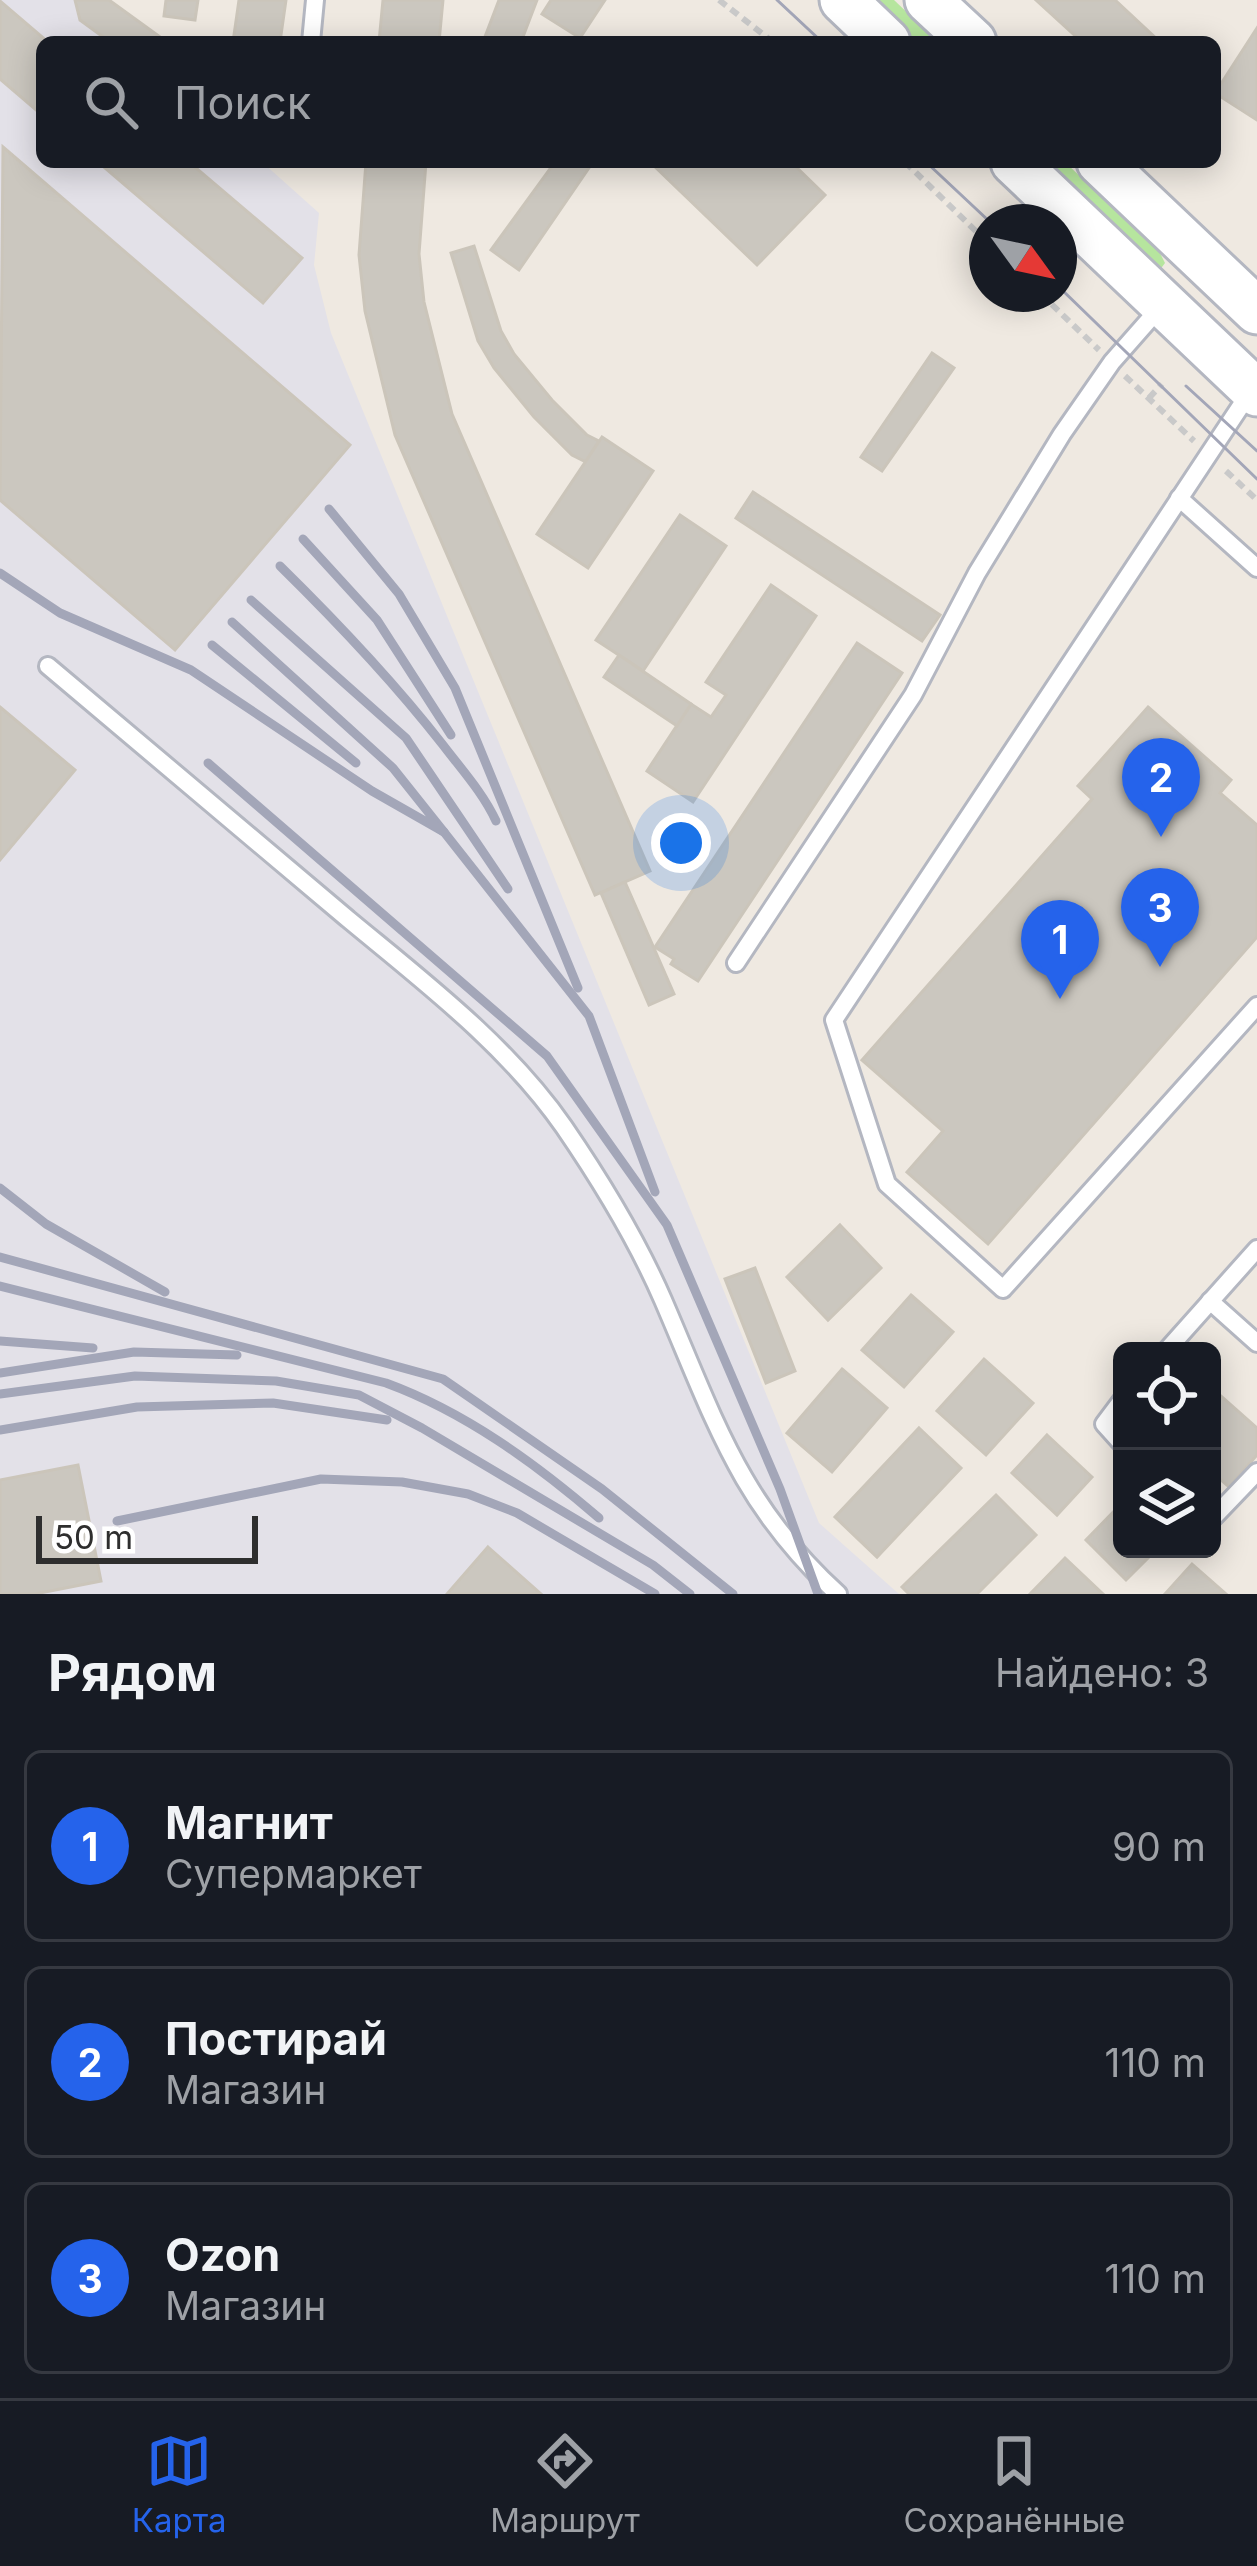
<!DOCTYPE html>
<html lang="ru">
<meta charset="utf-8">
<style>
:root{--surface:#171b24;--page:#242831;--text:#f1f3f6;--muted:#9ea1a6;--line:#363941;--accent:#2563eb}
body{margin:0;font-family:Inter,sans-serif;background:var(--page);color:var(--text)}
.controls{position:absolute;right:36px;bottom:36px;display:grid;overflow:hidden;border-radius:18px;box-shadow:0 6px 30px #0003}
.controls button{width:108px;height:108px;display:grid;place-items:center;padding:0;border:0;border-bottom:3px solid var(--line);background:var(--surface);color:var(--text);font:60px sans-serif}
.compass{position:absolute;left:969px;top:204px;width:108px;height:108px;border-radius:50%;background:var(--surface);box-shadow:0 6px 30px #0003;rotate:123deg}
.scale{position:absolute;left:36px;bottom:30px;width:222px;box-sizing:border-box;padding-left:12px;border:6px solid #2e2e2e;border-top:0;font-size:33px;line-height:42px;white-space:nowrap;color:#2e2e2e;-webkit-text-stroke:9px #fff;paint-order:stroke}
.you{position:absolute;left:681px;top:843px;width:42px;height:42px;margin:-30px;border:9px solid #fff;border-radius:50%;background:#1a73e8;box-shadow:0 0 0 18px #1a73e833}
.badge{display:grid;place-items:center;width:78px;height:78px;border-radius:50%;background:var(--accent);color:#fff;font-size:39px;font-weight:700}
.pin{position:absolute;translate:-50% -99px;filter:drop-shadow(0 3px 6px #0008)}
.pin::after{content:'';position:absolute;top:63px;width:42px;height:36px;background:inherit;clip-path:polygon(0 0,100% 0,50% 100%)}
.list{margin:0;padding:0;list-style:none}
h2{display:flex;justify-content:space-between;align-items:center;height:156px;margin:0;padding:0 48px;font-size:51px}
h2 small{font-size:39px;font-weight:400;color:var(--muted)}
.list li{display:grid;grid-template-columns:78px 1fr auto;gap:36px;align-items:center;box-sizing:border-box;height:192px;margin:0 24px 24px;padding:0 24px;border:3px solid var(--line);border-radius:18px}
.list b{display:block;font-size:45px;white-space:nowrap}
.list p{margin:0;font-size:39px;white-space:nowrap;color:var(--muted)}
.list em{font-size:39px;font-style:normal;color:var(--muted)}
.icon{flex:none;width:66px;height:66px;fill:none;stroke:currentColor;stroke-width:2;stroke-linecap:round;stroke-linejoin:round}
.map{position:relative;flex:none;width:1257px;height:1594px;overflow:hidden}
.search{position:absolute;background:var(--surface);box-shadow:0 6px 30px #0003;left:36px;right:36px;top:36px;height:132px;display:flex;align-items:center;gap:30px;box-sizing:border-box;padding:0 42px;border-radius:18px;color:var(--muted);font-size:45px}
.sheet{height:804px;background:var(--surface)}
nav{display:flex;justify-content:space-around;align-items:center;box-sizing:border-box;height:168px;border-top:3px solid var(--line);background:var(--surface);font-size:33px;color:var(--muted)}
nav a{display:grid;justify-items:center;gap:6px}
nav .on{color:var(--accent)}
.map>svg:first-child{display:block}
</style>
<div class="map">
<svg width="1257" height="1594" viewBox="0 0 1257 1594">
<rect width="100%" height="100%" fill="#efe9e1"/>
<polygon fill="#e3e1e8" points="0,0 81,0 128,42 42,42 42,162 262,162 319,213 314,265 331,333 819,1523 899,1594 0,1594"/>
<g fill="#b6e59e">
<polygon points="856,0 894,0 938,42 900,42"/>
<polygon points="1027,162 1065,162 1160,253 1165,263 1156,275"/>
</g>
<g fill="#cbc7bf" stroke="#cbc5ba" stroke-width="3">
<polygon points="75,0 109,0 167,42 110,42 80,20"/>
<polygon points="166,0 198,0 195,20 164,16"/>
<polygon points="239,0 286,0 280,42 233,42"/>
<polygon points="383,0 443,0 439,42 379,42"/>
<polygon points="499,0 537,0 521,42 483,42"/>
<polygon points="551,0 605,0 580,38 542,14"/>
<polygon points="1036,0 1115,0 1160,42 1082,42"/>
<polygon points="0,1 48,42 42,42 42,115 0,79"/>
<polygon points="1257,28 1257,120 1215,93"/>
<polygon points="3,147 350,445 175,650 0,500"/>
<polygon points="98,162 189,162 302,258 263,303"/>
<polygon points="366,162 426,162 419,254 424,302 452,414 650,871 595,895 395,435 365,311 359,255"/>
<polygon points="555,162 593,162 519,270 491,250"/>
<polygon points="650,162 791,162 825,195 757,265"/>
<polygon points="474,246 501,331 514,354 552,400 587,435 599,441 586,462 572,455 534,417 494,368 478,341 451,253"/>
<polygon points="932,353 954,368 882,471 861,457"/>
<polygon points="602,437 653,471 588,568 537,534"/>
<polygon points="753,492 940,615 922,641 736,518"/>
<polygon points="680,515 726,546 643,671 596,640"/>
<polygon points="771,585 816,616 693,802 647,771 691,704 711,717 726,695 706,682"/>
<polygon points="857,643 902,673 698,981 671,964 674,959 655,947"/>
<polygon points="619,655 691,704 677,726 604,677"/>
<polygon points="0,707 75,770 0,860"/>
<polygon points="1148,707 1231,780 1220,793 1257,825 1257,937 988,1244 907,1172 943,1131 862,1060 1092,799 1078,786"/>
<polygon points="625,882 674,994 649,1005 601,893"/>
<polygon points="840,1225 881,1268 828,1320 787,1277"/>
<polygon points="755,1268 795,1371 766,1383 725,1279"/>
<polygon points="911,1295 953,1332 904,1387 862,1350"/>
<polygon points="984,1359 1033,1403 986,1455 937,1411"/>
<polygon points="842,1369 887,1408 832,1472 787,1433"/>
<polygon points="1212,1388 1257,1428 1257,1455 1229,1487 1212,1472"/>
<polygon points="919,1428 961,1468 877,1557 835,1517"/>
<polygon points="1047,1435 1092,1477 1057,1515 1012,1473"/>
<polygon points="78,1465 101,1581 35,1594 0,1594 0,1480"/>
<polygon points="996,1495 1036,1535 977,1594 909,1594 902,1587"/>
<polygon points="1122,1503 1122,1549 1157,1549 1126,1580 1086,1540"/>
<polygon points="488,1547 541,1594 447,1594"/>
<polygon points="1065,1558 1103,1594 1030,1594"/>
<polygon points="1192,1564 1226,1594 1165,1594"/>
</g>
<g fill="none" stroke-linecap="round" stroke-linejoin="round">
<g stroke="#b4b7c1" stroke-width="22">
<g id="lane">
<polyline points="311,42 315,0"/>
<polyline points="1252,389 834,1020 887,1184 1003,1289 1257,1006"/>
<polyline points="1179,498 1257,568"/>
<path d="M48 666C148 751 248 835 348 919 424 982 507 1045 564 1127 601 1181 637 1240 663 1300 714 1418 740 1505 838 1594"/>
<polyline points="736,963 913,695 977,573 1062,434 1112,362 1163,304"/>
<polyline points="1210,1301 1257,1343"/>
<polyline points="1166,1351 1257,1249"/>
<polyline points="1122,1400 1104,1424 1122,1444"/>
<polyline points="1212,1519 1257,1472"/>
</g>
</g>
<g stroke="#b4b7c1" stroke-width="51">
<g id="secondary">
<polyline points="843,0 887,42"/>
<polyline points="928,0 973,42"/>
<polyline points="1014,162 1257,393"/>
<polyline points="1100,162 1257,311"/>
</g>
</g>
<g stroke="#c9c9c9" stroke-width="6" stroke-dasharray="9 6" stroke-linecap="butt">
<polyline points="719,0 773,42"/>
<polyline points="905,162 987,242"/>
<polyline points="1041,294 1099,350"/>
<polyline points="1125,376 1194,441"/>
<polyline points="1149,398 1162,384"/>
<polyline points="1226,471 1257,500"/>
</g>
<use href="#lane" stroke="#fff" stroke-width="16"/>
<use href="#secondary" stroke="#fff" stroke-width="45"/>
<g stroke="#a3a6b8" stroke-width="3">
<polyline points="777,0 822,42"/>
<polyline points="926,162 990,222"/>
<polyline points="1059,287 1257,479"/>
<polyline points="1186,386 1257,451"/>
</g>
<g stroke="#a3a6b8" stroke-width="9">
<polyline points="329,509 399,594 455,688 578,988"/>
<polyline points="303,539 377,620 451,735"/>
<path d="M280 566C338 623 393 681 443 745 462 770 483 793 496 821"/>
<polyline points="0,573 60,613 191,670 372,791 444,832 393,768 232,622"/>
<polyline points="251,600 406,738 508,889"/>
<polyline points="212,645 356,763"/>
<polyline points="208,763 547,1056 667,1225 780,1489 818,1594"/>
<polyline points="431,823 444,832 589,1016 655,1192"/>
<polyline points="0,1188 46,1224 165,1292"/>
<polyline points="0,1257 443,1379 602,1489 733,1594"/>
<path d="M0 1286 386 1383C465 1412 535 1463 599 1518"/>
<polyline points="0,1341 93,1348"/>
<polyline points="0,1373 134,1352 237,1355"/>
<polyline points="0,1394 135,1376 276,1381 359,1395 422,1428 653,1565 690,1594"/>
<polyline points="0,1430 137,1407 273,1403 387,1420"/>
<polyline points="117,1521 321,1479 402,1482 468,1494 517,1513 655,1594"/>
</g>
</g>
</svg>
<div class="controls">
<button><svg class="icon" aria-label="locate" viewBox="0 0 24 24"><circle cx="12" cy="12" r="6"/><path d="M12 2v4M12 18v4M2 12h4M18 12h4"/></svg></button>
<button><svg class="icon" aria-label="layers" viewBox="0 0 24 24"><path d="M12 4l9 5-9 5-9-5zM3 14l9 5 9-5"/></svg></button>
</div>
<svg class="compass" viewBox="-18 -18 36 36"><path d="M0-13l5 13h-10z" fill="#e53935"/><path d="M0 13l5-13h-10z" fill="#9ea1a6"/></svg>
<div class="scale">50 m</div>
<div class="you"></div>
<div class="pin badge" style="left:1060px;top:999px">1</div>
<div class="pin badge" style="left:1161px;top:837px">2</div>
<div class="pin badge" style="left:1160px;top:967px">3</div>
<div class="search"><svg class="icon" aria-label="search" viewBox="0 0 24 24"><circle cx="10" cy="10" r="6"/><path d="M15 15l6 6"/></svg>Поиск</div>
</div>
<section class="sheet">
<h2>Рядом<small>Найдено: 3</small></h2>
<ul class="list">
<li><span class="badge">1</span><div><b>Магнит</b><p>Супермаркет</p></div><em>90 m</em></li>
<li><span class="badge">2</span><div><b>Постирай</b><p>Магазин</p></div><em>110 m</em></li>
<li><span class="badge">3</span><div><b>Ozon</b><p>Магазин</p></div><em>110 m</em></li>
</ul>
</section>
<nav>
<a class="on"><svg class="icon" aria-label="map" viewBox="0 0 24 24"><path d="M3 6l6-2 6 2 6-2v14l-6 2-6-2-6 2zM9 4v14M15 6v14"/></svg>Карта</a>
<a><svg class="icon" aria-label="directions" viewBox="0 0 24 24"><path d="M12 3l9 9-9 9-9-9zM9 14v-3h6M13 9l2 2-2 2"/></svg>Маршрут</a>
<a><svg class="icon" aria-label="saved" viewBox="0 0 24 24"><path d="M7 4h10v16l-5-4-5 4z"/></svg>Сохранённые</a>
</nav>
